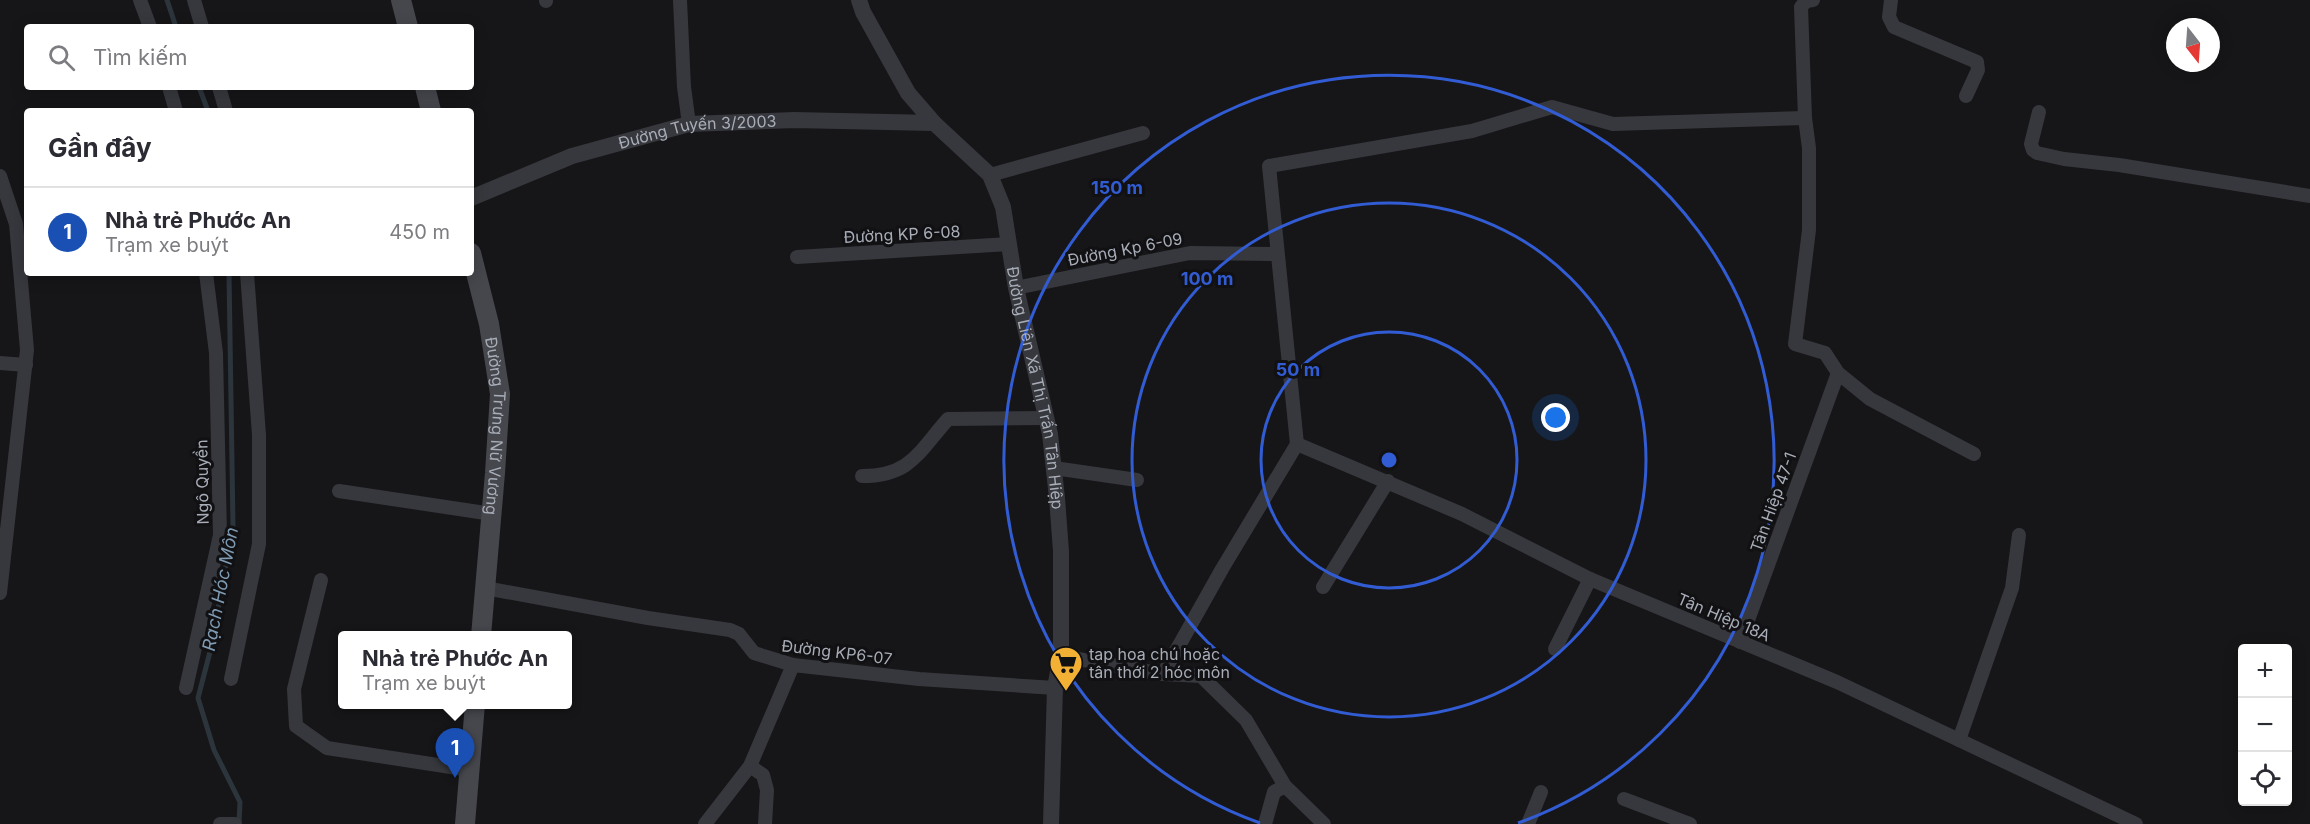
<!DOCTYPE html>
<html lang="vi">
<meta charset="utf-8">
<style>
:root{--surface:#fff;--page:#f2f2f3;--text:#2b2b33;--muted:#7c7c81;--line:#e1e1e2;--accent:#856733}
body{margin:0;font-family:Inter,sans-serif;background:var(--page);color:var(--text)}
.controls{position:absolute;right:18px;bottom:18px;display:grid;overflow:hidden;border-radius:6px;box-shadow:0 3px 15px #0003}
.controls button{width:54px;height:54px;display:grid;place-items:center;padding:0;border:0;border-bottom:2px solid var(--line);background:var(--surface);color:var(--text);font:30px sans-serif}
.compass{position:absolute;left:2166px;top:18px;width:54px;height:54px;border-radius:50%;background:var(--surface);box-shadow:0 3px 15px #0003;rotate:163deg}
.you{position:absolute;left:1556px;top:418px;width:21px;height:21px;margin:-15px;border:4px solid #fff;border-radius:50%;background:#1a73e8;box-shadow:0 0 0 9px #1a73e833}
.badge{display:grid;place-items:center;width:39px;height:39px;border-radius:50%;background:var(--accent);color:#fff;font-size:20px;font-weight:700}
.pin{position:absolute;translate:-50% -50px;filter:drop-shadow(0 2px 3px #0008)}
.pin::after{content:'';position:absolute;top:32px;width:21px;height:18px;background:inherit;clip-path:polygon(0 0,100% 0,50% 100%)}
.popup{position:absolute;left:338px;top:631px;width:234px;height:78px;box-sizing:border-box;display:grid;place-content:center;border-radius:6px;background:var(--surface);filter:drop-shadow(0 2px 4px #0005);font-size:20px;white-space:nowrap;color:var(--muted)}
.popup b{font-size:22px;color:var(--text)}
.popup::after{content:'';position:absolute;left:50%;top:100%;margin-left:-12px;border:12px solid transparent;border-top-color:var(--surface)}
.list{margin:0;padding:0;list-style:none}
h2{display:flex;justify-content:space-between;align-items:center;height:78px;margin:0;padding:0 24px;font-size:26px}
h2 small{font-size:20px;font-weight:400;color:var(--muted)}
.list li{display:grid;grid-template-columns:39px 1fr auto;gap:18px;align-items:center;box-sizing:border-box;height:90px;padding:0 24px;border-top:2px solid var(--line)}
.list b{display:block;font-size:22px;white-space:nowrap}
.list p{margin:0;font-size:20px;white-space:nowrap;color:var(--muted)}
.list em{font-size:20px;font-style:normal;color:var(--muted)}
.icon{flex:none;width:33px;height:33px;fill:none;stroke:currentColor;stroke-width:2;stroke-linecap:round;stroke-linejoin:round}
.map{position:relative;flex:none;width:2310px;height:824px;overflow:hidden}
.search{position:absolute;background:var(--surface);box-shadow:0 3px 15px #0003;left:24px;top:24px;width:450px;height:66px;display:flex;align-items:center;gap:15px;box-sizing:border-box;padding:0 21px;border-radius:6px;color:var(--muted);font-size:22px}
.panel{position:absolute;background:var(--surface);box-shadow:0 3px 15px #0003;left:24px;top:108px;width:450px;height:168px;border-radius:6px}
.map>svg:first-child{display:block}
</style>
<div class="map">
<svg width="2310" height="824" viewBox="0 0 2310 824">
<rect width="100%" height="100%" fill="#161618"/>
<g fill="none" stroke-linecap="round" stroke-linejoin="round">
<g stroke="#2c353c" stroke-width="5">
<polyline points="167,0 176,27"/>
<polyline points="199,87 208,111"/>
<polyline points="229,273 233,527 211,648 198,698 214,750 240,802 239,823"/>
</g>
<g stroke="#37383d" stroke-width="14">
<polyline points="140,0 150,27"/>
<polyline points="194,0 202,27"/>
<polyline points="546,0 546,1"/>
<polyline points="680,0 684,87 689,124"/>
<polyline points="1813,0 1806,1 1801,7 1805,118 1809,148 1809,230 1795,344 1825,353 1838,373 1870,399 1974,454"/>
<polyline points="1891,0 1889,17 1894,27 1977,62 1978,70 1966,96"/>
<polyline points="169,87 176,111"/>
<polyline points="219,87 226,111"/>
<polyline points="2039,112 2031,144 2033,150 2037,153 2064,159 2119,165 2310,196"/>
<polyline points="990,175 1143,133"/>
<polyline points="0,176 16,224 27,350 0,593"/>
<polyline points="797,257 1009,244"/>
<polyline points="1016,288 1190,253 1277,254"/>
<polyline points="0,363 26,365"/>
<polyline points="1297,444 1462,514 1590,579 1837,682 2136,824"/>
<polyline points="1054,468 1137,480"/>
<path d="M862 476C910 476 918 453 948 419L1046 418"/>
<polyline points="339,491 492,514"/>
<polyline points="321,580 294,689 296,726 327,748 470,770"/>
<polyline points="1323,587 1388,481"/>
<polyline points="485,588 648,618 730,630 739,634 754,653 793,665 919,679 1055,688"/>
<polyline points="1740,642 1838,373"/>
<polyline points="1555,649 1590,579"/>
<polyline points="1061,656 1163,674 1201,676 1246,720 1285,786 1324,824"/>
<polyline points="1163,674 1222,569 1297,444 1269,166 1472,131 1552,107 1613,124 1805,118"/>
<polyline points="231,679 259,544 259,435 247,273"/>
<polyline points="186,688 220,535 216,353 206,273"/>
<polyline points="1959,740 2012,588 2019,535"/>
<polyline points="750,766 763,775 767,790 765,824"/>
<polyline points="1624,799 1690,824"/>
<polyline points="220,824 235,824"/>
<polyline points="705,824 750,766 793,665"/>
<polyline points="1265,824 1274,792 1285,786"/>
<polyline points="1528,824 1541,792"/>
</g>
<g stroke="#37383d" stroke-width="16">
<path id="s1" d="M859 0 863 12 908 93 934 123 990 175 1003 207 1016 288 1050 434 1057 498 1061 551V656L1055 688 1051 824"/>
<path id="s2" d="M471 198 572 156 689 124 794 120 934 123"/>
</g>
<g stroke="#45474d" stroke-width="20">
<polyline points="401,0 408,27"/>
<polyline points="425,87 431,111"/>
<path id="s3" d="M471 253 489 324 500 394 495 473 481 636"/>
<polyline points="465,824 475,704"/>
</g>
</g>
<g fill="none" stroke="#325cd3" stroke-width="3">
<circle cx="1389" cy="460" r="128"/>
<circle cx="1389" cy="460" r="257"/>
<path d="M1260 823A385 385 0 1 1 1518 823"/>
</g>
<defs>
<g id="supermarket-pin" transform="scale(1.725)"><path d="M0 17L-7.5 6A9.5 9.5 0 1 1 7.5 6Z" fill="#f2b134" stroke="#111113"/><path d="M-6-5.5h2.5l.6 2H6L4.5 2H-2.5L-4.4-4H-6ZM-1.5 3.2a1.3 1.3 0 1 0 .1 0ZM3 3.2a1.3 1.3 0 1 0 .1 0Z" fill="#111"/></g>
</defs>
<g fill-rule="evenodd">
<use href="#supermarket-pin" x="1066" y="663"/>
</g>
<g text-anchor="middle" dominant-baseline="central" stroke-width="6" stroke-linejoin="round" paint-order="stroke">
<g font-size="16" fill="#a8adb8" stroke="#111113">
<text stroke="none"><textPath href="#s2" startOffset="238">Đường Tuyến 3/2003</textPath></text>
<text transform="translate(902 234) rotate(-3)">Đường KP 6-08</text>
<text transform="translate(1125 249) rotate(-11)">Đường Kp 6-09</text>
<text stroke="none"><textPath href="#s1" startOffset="440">Đường Liên Xã Thị Trấn Tân Hiệp</textPath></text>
<text stroke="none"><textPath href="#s3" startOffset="176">Đường Trưng Nữ Vương</textPath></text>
<text transform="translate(202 482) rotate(-91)">Ngô Quyền</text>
<text transform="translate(1773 502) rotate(-70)">Tân Hiệp 47-1</text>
<text transform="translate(1724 617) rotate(23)">Tân Hiệp 18A</text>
<text transform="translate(837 652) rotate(7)">Đường KP6-07</text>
</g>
<g font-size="16" fill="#a8adb8" stroke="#111113" text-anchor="start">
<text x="1089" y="654">tap hoa chú hoặc<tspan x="1089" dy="18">tân thới 2 hóc môn</tspan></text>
</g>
<g font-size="18" font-style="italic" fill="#7f9bb3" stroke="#111113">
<text transform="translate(220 589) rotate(-79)">Rạch Hóc Môn</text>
</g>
</g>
<circle cx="1389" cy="460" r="9" fill="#325cd3" stroke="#111113" stroke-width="3"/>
<g font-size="18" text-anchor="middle" font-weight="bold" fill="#325cd3" stroke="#111113" stroke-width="6" stroke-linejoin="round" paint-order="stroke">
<text x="1117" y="194">150 m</text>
<text x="1207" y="285">100 m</text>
<text x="1298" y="376">50 m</text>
</g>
</svg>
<div class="controls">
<button>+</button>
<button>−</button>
<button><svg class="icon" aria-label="locate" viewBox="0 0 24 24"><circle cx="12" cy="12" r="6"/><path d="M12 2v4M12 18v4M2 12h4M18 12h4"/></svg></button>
</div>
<svg class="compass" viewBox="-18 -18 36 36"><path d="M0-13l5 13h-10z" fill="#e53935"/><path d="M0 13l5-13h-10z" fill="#7c7c81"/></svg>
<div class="you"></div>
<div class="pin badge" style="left:455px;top:778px;background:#1a4fb4">1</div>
<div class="popup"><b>Nhà trẻ Phước An</b>Trạm xe buýt</div>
<div class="search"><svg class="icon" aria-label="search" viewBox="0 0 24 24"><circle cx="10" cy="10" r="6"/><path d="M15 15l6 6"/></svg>Tìm kiếm</div>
<section class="panel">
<h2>Gần đây<small></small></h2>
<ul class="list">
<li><span class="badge" style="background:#1a4fb4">1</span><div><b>Nhà trẻ Phước An</b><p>Trạm xe buýt</p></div><em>450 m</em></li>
</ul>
</section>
</div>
